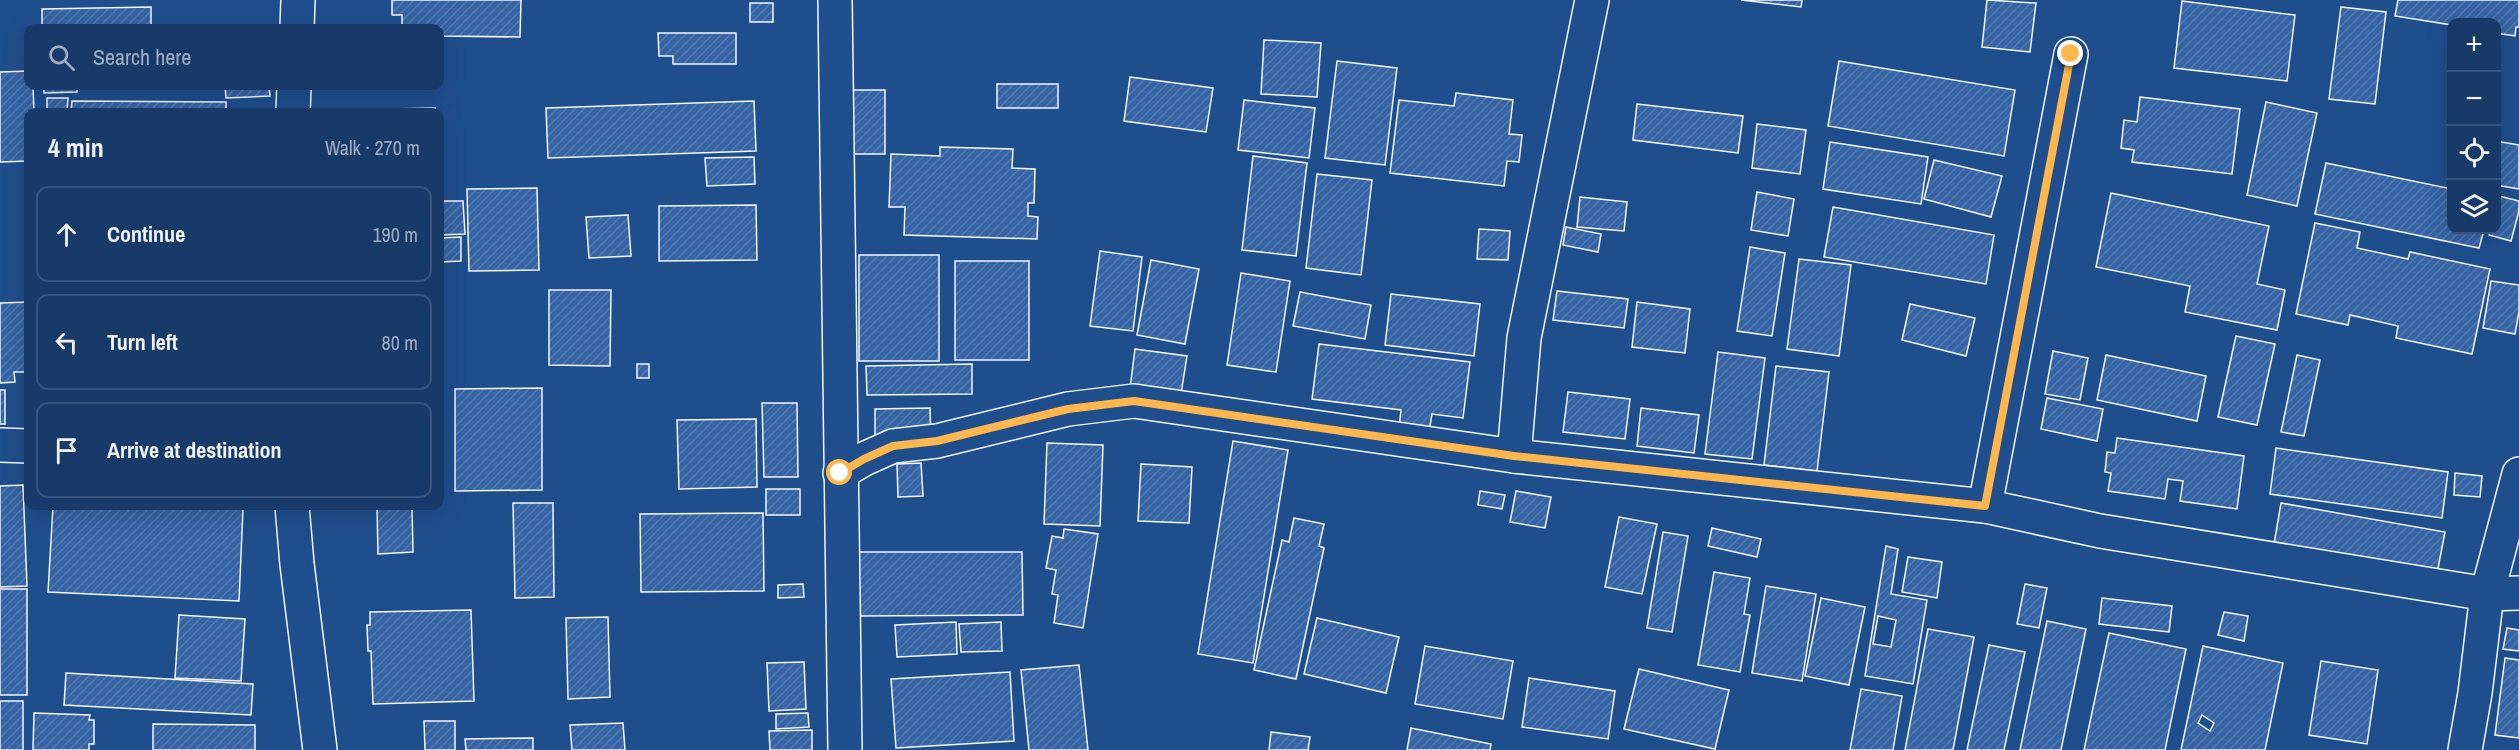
<!DOCTYPE html>
<meta charset="utf-8">
<style>
:root{--surface:#173a69;--page:#20416f;--text:#f1f3f6;--muted:#9eadc0;--line:#36547d}
body{margin:0;font-family:"Archivo Narrow",sans-serif;background:var(--page);color:var(--text)}
.controls{position:absolute;right:18px;top:18px;display:grid;overflow:hidden;border-radius:12px;box-shadow:0 6px 24px #0002}
.controls button{width:54px;height:54px;display:grid;place-items:center;padding:0;border:0;border-bottom:2px solid var(--line);background:var(--surface);color:var(--text);font:30px sans-serif}
.stop{position:absolute;width:18px;height:18px;margin:-14px;border:4px solid #ffb74d;border-radius:50%;background:#fff}
.stop.end{background:#ffb74d;border-color:#fff;box-shadow:0 2px 6px #0008}
.list{margin:0;padding:0;list-style:none}
h2{display:flex;justify-content:space-between;align-items:center;height:78px;margin:0;padding:0 24px;font-size:26px}
h2 small{font-size:20px;font-weight:400;color:var(--muted)}
.list li{display:grid;grid-template-columns:39px 1fr auto;gap:18px;align-items:center;box-sizing:border-box;height:96px;margin:0 12px 12px;padding:0 12px;border:2px solid var(--line);border-radius:12px}
.list b{display:block;font-size:22px;white-space:nowrap}
.list em{font-size:20px;font-style:normal;color:var(--muted)}
.icon{flex:none;width:33px;height:33px;fill:none;stroke:currentColor;stroke-width:2;stroke-linecap:round;stroke-linejoin:round}
.map{position:relative;flex:none;width:2519px;height:750px;overflow:hidden}
.search{position:absolute;background:var(--surface);box-shadow:0 6px 24px #0002;left:24px;top:24px;width:420px;height:66px;display:flex;align-items:center;gap:15px;box-sizing:border-box;padding:0 21px;border-radius:12px;color:var(--muted);font-size:22px}
.panel{position:absolute;background:var(--surface);box-shadow:0 6px 24px #0002;left:24px;top:108px;width:420px;height:402px;border-radius:12px}
.map>svg:first-child{display:block}
</style>
<div class="map">
<svg width="2519" height="750" viewBox="0 0 2519 750">
<defs>
<pattern id="building-hatch" width="6" height="6" patternUnits="userSpaceOnUse" patternTransform="scale(1.5)"><rect width="6" height="6" fill="#3563a3"/><path d="M-1 1l2-2M0 6l6-6M5 7l2-2" fill="none" stroke="#537ab1"/></pattern>
</defs>
<rect width="100%" height="100%" fill="#1f4e8c"/>
<g fill="url(#building-hatch)" stroke="#f2f6ff" stroke-width="1.5" fill-rule="evenodd">
<polygon points="392,0 521,0 520,37 440,36 440,28 402,28 402,15 392,15"/>
<polygon points="1741,0 1802,0 1801,7"/>
<polygon points="1987,0 2036,3 2030,52 1982,47"/>
<polygon points="2398,0 2519,0 2519,27 2516,27 2515,36 2496,33 2496,22 2452,22 2452,25 2395,16"/>
<polygon points="2182,1 2295,15 2287,81 2174,68"/>
<rect x="750" y="3" width="23" height="19"/>
<polygon points="151,7 151,28 42,28 42,9"/>
<polygon points="2341,7 2386,12 2375,104 2329,99"/>
<polygon points="658,33 736,33 736,64 673,64 673,56 659,56"/>
<polygon points="1264,40 1321,43 1317,97 1261,94"/>
<polygon points="1337,61 1397,68 1385,165 1325,158"/>
<polygon points="1839,61 2015,90 2004,156 1828,126"/>
<polygon points="28,71 28,86 33,86 34,112 28,112 28,161 0,162 0,72"/>
<polygon points="1130,77 1213,88 1206,132 1124,121"/>
<rect x="997" y="84" width="61" height="24"/>
<polygon points="44,86 77,86 77,92 44,93"/>
<polygon points="225,86 269,86 270,96 226,98"/>
<polygon points="349,86 428,86 427,89"/>
<polygon points="847,90 885,90 885,154 848,154"/>
<polygon points="1456,93 1513,100 1509,134 1522,135 1519,162 1507,161 1504,186 1390,173 1399,100 1454,106"/>
<polygon points="2140,97 2240,109 2232,174 2132,162 2134,150 2121,148 2124,120 2137,122"/>
<polygon points="47,98 68,98 67,112 47,112"/>
<polygon points="1244,100 1315,108 1309,158 1238,150"/>
<polygon points="72,101 226,102 226,112 71,112"/>
<polygon points="754,101 756,151 548,158 546,108"/>
<polygon points="2266,102 2317,113 2297,206 2247,195"/>
<polygon points="1637,104 1743,116 1738,153 1633,140"/>
<polygon points="435,108 435,112 342,112 342,110"/>
<polygon points="1757,124 1806,130 1800,174 1752,168"/>
<polygon points="2496,141 2519,145 2519,189 2496,185"/>
<polygon points="1830,142 1928,157 1921,204 1823,189"/>
<polygon points="940,147 1013,149 1012,168 1035,169 1034,203 1028,203 1028,216 1038,217 1037,239 904,235 905,207 889,207 891,154 940,156"/>
<polygon points="1253,156 1307,163 1296,256 1242,250"/>
<polygon points="754,157 755,184 707,186 705,158"/>
<polygon points="1934,160 2002,176 1991,217 1924,199"/>
<polygon points="2326,163 2452,189 2452,230 2484,230 2479,248 2315,214"/>
<polygon points="1317,174 1372,180 1361,275 1306,268"/>
<polygon points="537,188 539,270 469,271 467,189"/>
<polygon points="1757,192 1794,199 1788,236 1751,230"/>
<polygon points="2111,193 2269,226 2257,284 2285,290 2277,330 2185,312 2190,286 2096,267"/>
<polygon points="2499,196 2519,201 2519,211 2511,241 2489,235 2490,230 2496,230"/>
<polygon points="1580,197 1627,202 1624,231 1577,227"/>
<polygon points="440,201 463,201 465,234 440,235"/>
<polygon points="756,205 757,260 659,261 659,206"/>
<polygon points="1833,207 1994,235 1986,284 1824,257"/>
<polygon points="628,215 631,256 589,258 586,217"/>
<polygon points="2315,223 2360,232 2357,248 2408,259 2410,252 2490,269 2472,354 2396,338 2398,326 2350,315 2348,325 2296,314"/>
<polygon points="1566,227 1601,234 1598,252 1563,245"/>
<polygon points="1479,229 1510,231 1508,260 1477,259"/>
<polygon points="461,237 461,261 440,262 440,238"/>
<polygon points="1750,247 1785,253 1772,336 1737,331"/>
<polygon points="1100,251 1142,257 1133,331 1090,326"/>
<rect x="859" y="255" width="80" height="106"/>
<polygon points="1799,259 1851,265 1839,356 1787,349"/>
<polygon points="1151,260 1199,269 1185,344 1137,335"/>
<rect x="955" y="261" width="74" height="99"/>
<polygon points="1241,273 1290,281 1276,372 1227,365"/>
<polygon points="2491,281 2519,285 2519,312 2515,334 2483,328"/>
<polygon points="549,290 611,290 610,366 549,365"/>
<polygon points="1557,291 1628,299 1624,328 1553,320"/>
<polygon points="1300,292 1371,305 1365,339 1293,326"/>
<polygon points="1391,294 1480,304 1474,356 1385,345"/>
<polygon points="28,302 28,372 14,372 15,382 0,383 0,303"/>
<polygon points="1637,302 1690,309 1685,353 1632,347"/>
<polygon points="1910,304 1975,318 1966,356 1902,340"/>
<polygon points="2236,336 2275,344 2257,425 2218,417"/>
<polygon points="1319,344 1470,362 1463,418 1432,414 1429,432 1399,428 1401,410 1312,399"/>
<polygon points="1135,349 1187,356 1181,394 1130,388"/>
<polygon points="2053,351 2088,358 2080,400 2045,394"/>
<polygon points="1718,352 1765,358 1752,459 1705,454"/>
<polygon points="2106,355 2206,376 2197,421 2097,400"/>
<polygon points="2297,355 2320,360 2304,436 2281,432"/>
<rect x="637" y="364" width="12" height="14"/>
<polygon points="972,364 972,394 867,395 866,366"/>
<polygon points="1776,366 1829,372 1817,471 1764,465"/>
<polygon points="542,388 542,490 455,491 455,389"/>
<rect x="0" y="390" width="5" height="34"/>
<polygon points="1568,392 1630,399 1625,439 1563,432"/>
<polygon points="2047,398 2103,409 2097,441 2041,429"/>
<polygon points="762,403 797,403 798,477 764,477"/>
<polygon points="930,408 931,439 875,439 875,409"/>
<polygon points="1641,408 1699,415 1694,453 1637,446"/>
<polygon points="756,419 757,487 679,489 677,420"/>
<polygon points="2117,438 2244,456 2237,509 2180,501 2183,481 2168,479 2165,499 2108,491 2111,473 2105,472 2107,452 2115,453"/>
<polygon points="1233,441 1288,450 1253,663 1198,654"/>
<polygon points="1047,443 1103,445 1100,526 1044,524"/>
<polygon points="2276,448 2448,472 2442,518 2270,494"/>
<polygon points="921,463 923,496 898,497 897,464"/>
<polygon points="1141,464 1192,467 1189,523 1138,521"/>
<polygon points="2455,473 2482,476 2480,497 2454,495"/>
<polygon points="23,485 27,586 0,587 0,486"/>
<rect x="766" y="489" width="34" height="26"/>
<polygon points="1480,491 1505,495 1502,509 1478,505"/>
<polygon points="1516,491 1551,497 1545,528 1510,522"/>
<polygon points="513,503 553,503 554,597 515,598"/>
<polygon points="2281,503 2445,532 2436,579 2273,550"/>
<polygon points="53,506 176,506 243,509 239,601 48,592"/>
<polygon points="412,508 413,552 378,554 377,509"/>
<polygon points="763,513 764,591 641,592 640,514"/>
<polygon points="1619,517 1657,524 1642,594 1605,587"/>
<polygon points="1294,518 1324,524 1319,546 1324,548 1296,679 1254,670 1282,540 1289,542"/>
<polygon points="1712,528 1761,539 1757,557 1708,546"/>
<polygon points="1064,529 1098,534 1083,628 1054,623 1058,595 1052,594 1056,570 1046,568 1052,536 1063,538"/>
<polygon points="1663,532 1688,536 1672,632 1647,628"/>
<path d="M1886 546 1898 549 1891 594 1927 600 1913 684 1865 676ZM1878 616 1896 620 1891 647 1873 644Z"/>
<polygon points="857,552 1022,552 1023,615 857,616"/>
<polygon points="1908,557 1942,562 1937,598 1902,592"/>
<polygon points="1714,572 1750,578 1744,614 1750,615 1740,672 1698,665"/>
<polygon points="803,584 804,597 778,598 778,585"/>
<polygon points="2025,584 2047,588 2039,628 2017,624"/>
<polygon points="1766,586 1816,594 1802,681 1752,673"/>
<rect x="0" y="589" width="27" height="106"/>
<polygon points="1821,598 1865,607 1849,685 1805,676"/>
<polygon points="2102,598 2172,606 2169,632 2099,624"/>
<polygon points="471,610 474,701 373,704 371,651 368,651 367,625 370,625 370,612"/>
<polygon points="2224,612 2248,616 2244,641 2218,635"/>
<polygon points="179,615 245,619 241,681 175,678"/>
<polygon points="608,617 610,697 568,699 566,618"/>
<polygon points="1317,618 1399,637 1386,693 1304,674"/>
<polygon points="2047,621 2086,629 2061,750 2020,750"/>
<polygon points="956,622 957,654 897,657 895,625"/>
<polygon points="1001,622 1002,651 961,652 959,624"/>
<polygon points="2507,628 2519,630 2519,651 2503,649"/>
<polygon points="1928,629 1974,637 1953,750 1905,750"/>
<polygon points="2109,633 2186,649 2165,750 2084,750"/>
<polygon points="1989,645 2025,652 2004,750 1967,750"/>
<polygon points="1425,646 1513,661 1503,719 1415,704"/>
<path d="M2203 646 2283 663 2265 750H2181ZM2202 715 2214 723 2210 731 2198 723Z"/>
<polygon points="2505,658 2519,660 2519,738 2495,735"/>
<polygon points="2321,661 2378,670 2367,744 2309,735"/>
<polygon points="804,662 806,709 769,711 767,663"/>
<polygon points="1079,665 1088,750 1029,750 1021,670"/>
<polygon points="1639,669 1729,690 1715,749 1624,729"/>
<polygon points="1010,672 1014,741 896,748 891,679"/>
<polygon points="66,673 253,684 251,715 64,705"/>
<polygon points="1529,678 1615,691 1608,739 1522,727"/>
<polygon points="1861,689 1902,696 1893,750 1850,750"/>
<rect x="0" y="701" width="23" height="49"/>
<polygon points="34,713 90,715 89,720 94,720 94,744 89,744 89,750 33,750"/>
<polygon points="808,713 809,727 776,729 776,714"/>
<polygon points="424,721 455,721 455,750 425,750"/>
<polygon points="623,723 625,750 572,750 570,725"/>
<polygon points="153,724 255,725 255,750 153,750"/>
<polygon points="1411,728 1491,744 1490,750 1407,750"/>
<polygon points="812,730 812,750 770,750 769,731"/>
<polygon points="1271,732 1310,737 1308,750 1269,750"/>
<polygon points="533,738 533,750 466,750 465,739"/>
</g>
<g fill="none" stroke-linecap="round" stroke-linejoin="round">
<g stroke="#f2f6ff" stroke-width="36">
<g id="minor">
<polyline points="835,0 845,750"/>
<polyline points="297,28 298,0"/>
<polyline points="293,112 294,86"/>
<polyline points="0,445 28,446"/>
<polyline points="1514,456 1524,338 1592,0"/>
<polyline points="840,473 864,459 893,446 937,441 1068,409 1134,401 1514,456 1985,506 2100,531 2487,594 2519,593"/>
<polyline points="292,506 297,564 320,750"/>
<polyline points="1985,506 2071,54"/>
<polyline points="2465,750 2475,693 2487,594 2519,474"/>
</g>
</g>
<use href="#minor" stroke="#1f4e8c" stroke-width="33"/>
</g>
<g fill="none" stroke-linecap="round" stroke-linejoin="round">
<polyline stroke="#ffb74d" stroke-width="8" points="840,473 864,459 893,446 937,441 1068,409 1134,401 1514,456 1985,506 2071,54"/>
</g>
</svg>
<div class="controls">
<button>+</button>
<button>−</button>
<button><svg class="icon" aria-label="locate" viewBox="0 0 24 24"><circle cx="12" cy="12" r="6"/><path d="M12 2v4M12 18v4M2 12h4M18 12h4"/></svg></button>
<button><svg class="icon" aria-label="layers" viewBox="0 0 24 24"><path d="M12 4l9 5-9 5-9-5zM3 14l9 5 9-5"/></svg></button>
</div>
<div class="stop" style="left:840px;top:473px"></div>
<div class="stop end" style="left:2071px;top:54px"></div>
<div class="search"><svg class="icon" aria-label="search" viewBox="0 0 24 24"><circle cx="10" cy="10" r="6"/><path d="M15 15l6 6"/></svg>Search here</div>
<section class="panel">
<h2>4 min<small>Walk · 270 m</small></h2>
<ul class="list">
<li><svg class="icon" aria-label="ahead" viewBox="0 0 24 24"><path d="M12 20V5M6 11l6-6 6 6"/></svg><div><b>Continue</b></div><em>190 m</em></li>
<li><svg class="icon" aria-label="left" viewBox="0 0 24 24"><path d="M17 20v-9H6M10 6l-5 5 5 5"/></svg><div><b>Turn left</b></div><em>80 m</em></li>
<li><svg class="icon" aria-label="arrive" viewBox="0 0 24 24"><path d="M6 21V4h12l-3 4 3 4H6"/></svg><div><b>Arrive at destination</b></div></li>
</ul>
</section>
</div>
